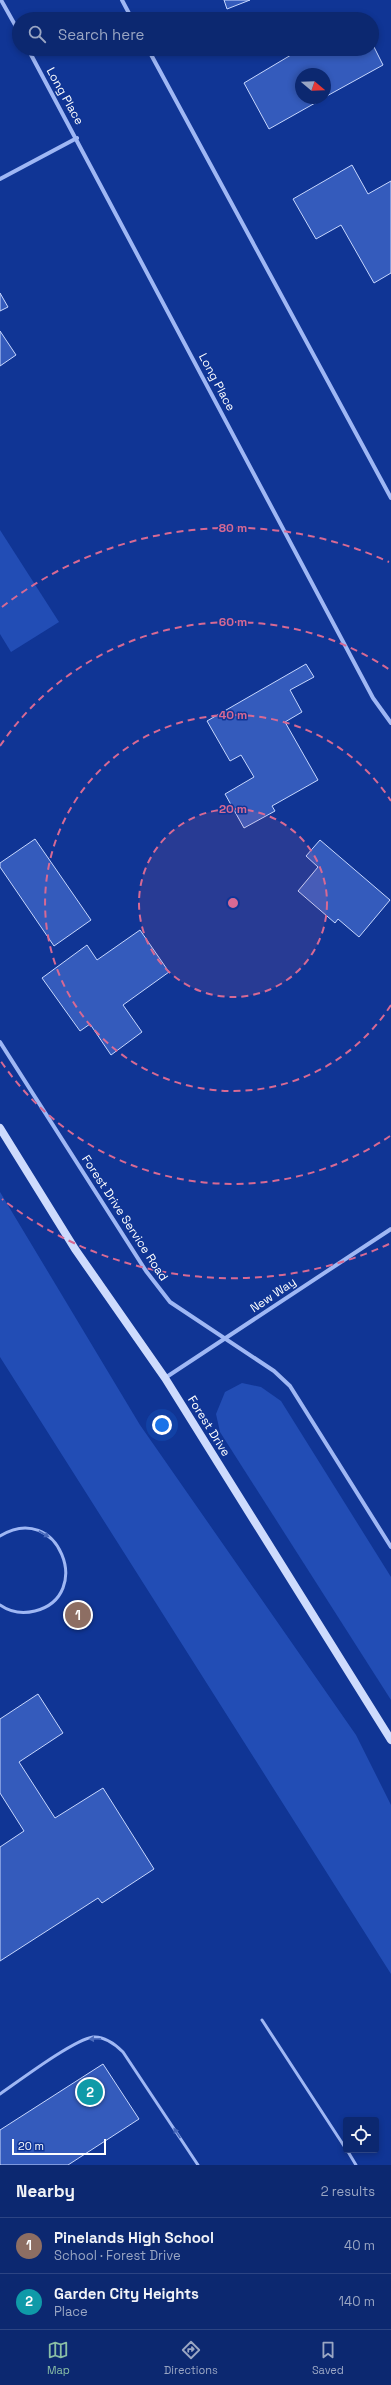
<!DOCTYPE html>
<meta charset="utf-8">
<style>
:root{--surface:#0c2870;--page:#1a3478;--text:#f1f3f6;--muted:#9aa6c3;--line:#2c4483;--accent:#8abfa5}
body{margin:0;font-family:"Space Grotesk",sans-serif;background:var(--page);color:var(--text)}
.controls{position:absolute;right:12px;bottom:12px;display:grid;overflow:hidden;border-radius:4px;box-shadow:0 2px 6px #0003}
.controls button{width:36px;height:36px;display:grid;place-items:center;padding:0;border:0;border-bottom:1px solid var(--line);background:var(--surface);color:var(--text);font:20px sans-serif}
.compass{position:absolute;left:295px;top:68px;width:36px;height:36px;border-radius:50%;background:var(--surface);box-shadow:0 2px 6px #0003;rotate:109deg}
.scale{position:absolute;left:12px;bottom:10px;width:94px;box-sizing:border-box;padding-left:4px;border:2px solid #fff;border-top:0;font-size:11px;line-height:14px;white-space:nowrap;color:#fff;-webkit-text-stroke:3px #103595;paint-order:stroke}
.you{position:absolute;left:162px;top:1425px;width:14px;height:14px;margin:-10px;border:3px solid #fff;border-radius:50%;background:#1a73e8;box-shadow:0 0 0 6px #1a73e833}
.badge{display:grid;place-items:center;width:26px;height:26px;border-radius:50%;background:var(--accent);color:#fff;font-size:13px;font-weight:700}
.pin{position:absolute;translate:-50% -50%;border:2px solid #fff;box-shadow:0 1px 4px #0006}
.list{margin:0;padding:0;list-style:none}
h2{display:flex;justify-content:space-between;align-items:center;height:52px;margin:0;padding:0 16px;font-size:17px}
h2 small{font-size:13px;font-weight:400;color:var(--muted)}
.list li{display:grid;grid-template-columns:26px 1fr auto;gap:12px;align-items:center;box-sizing:border-box;height:56px;padding:0 16px;border-top:1px solid var(--line)}
.list b{display:block;font-size:15px;white-space:nowrap}
.list p{margin:0;font-size:13px;white-space:nowrap;color:var(--muted)}
.list em{font-size:13px;font-style:normal;color:var(--muted)}
.icon{flex:none;width:22px;height:22px;fill:none;stroke:currentColor;stroke-width:2;stroke-linecap:round;stroke-linejoin:round}
.map{position:relative;flex:none;width:391px;height:2165px;overflow:hidden}
.search{position:absolute;background:var(--surface);box-shadow:0 2px 6px #0003;left:12px;right:12px;top:12px;height:44px;display:flex;align-items:center;gap:10px;box-sizing:border-box;padding:0 14px;border-radius:22px;color:var(--muted);font-size:15px}
.sheet{height:164px;background:var(--surface)}
nav{display:flex;justify-content:space-around;align-items:center;box-sizing:border-box;height:56px;border-top:1px solid var(--line);background:var(--surface);font-size:11px;color:var(--muted)}
nav a{display:grid;justify-items:center;gap:2px}
nav .on{color:var(--accent)}
.map>svg:first-child{display:block}
</style>
<div class="map">
<svg width="391" height="2165" viewBox="0 0 391 2165">
<rect width="100%" height="100%" fill="#103595"/>
<g fill="#224db5">
<polygon points="0,530 59,622 11,652 0,634"/>
<polygon points="0,1192 140,1425 356,1735 391,1805 391,1974 0,1357"/>
<polygon points="242,1383 261,1387 281,1401 391,1577 391,1700 220,1432 216,1414 225,1392"/>
</g>
<g fill="#345bbc" stroke="#c7d7fe">
<polygon points="224,0 250,0 227,9"/>
<polygon points="372,43 383,65 325,97 325,74 301,74 301,98 324,98 269,129 244,83 301,49 330,49 333,54 345,49 372,49"/>
<polygon points="352,165 368,194 391,181 391,273 374,283 341,225 316,239 293,199"/>
<polygon points="0,293 8,307 0,311"/>
<polygon points="0,331 16,355 0,366"/>
<polygon points="306,664 314,677 290,690 302,712 285,722 318,780 272,806 275,811 244,828 225,794 254,777 241,755 230,761 207,721"/>
<polygon points="35,839 91,920 54,946 0,867 0,863"/>
<polygon points="320,840 390,900 359,937 338,919 335,923 298,891 318,867 306,856"/>
<polygon points="140,930 169,972 123,1005 142,1032 111,1055 90,1024 80,1031 42,978 87,945 97,960"/>
<polygon points="38,1694 63,1733 19,1762 55,1818 103,1788 154,1869 102,1903 98,1898 0,1961 0,1847 24,1831 0,1793 0,1719"/>
<polygon points="103,2064 139,2119 68,2165 0,2165 0,2130"/>
</g>
<g fill="none" stroke-linecap="round" stroke-linejoin="round">
<g stroke="#9fb7f4" stroke-width="3">
<path d="M0 1536C58 1500 95 1596 35 1611 23 1614 10 1612 0 1605"/>
<polyline points="262,2020 346,2149"/>
<path d="M0 2094C19 2081 73 2040 93 2037 105 2036 115 2044 123 2052L198 2165"/>
<polyline points="347,2150 356,2165"/>
</g>
<g stroke="#9fb7f4" stroke-width="4">
<polyline points="1,0 19,32"/>
<polyline points="122,0 132,19"/>
<polyline points="28,49 373,698 391,723"/>
<polyline points="148,49 391,498"/>
<polyline points="0,179 77,138"/>
<polyline points="0,1042 146,1271 170,1302 274,1371 290,1386 391,1547"/>
<polyline points="165,1378 391,1229"/>
</g>
<polyline stroke="#cedbfd" stroke-width="8" points="0,1128 75,1249 165,1378 391,1740"/>
</g>
<defs><path id="oneway-solid" d="M-6-.8H1V-3.2L6.5 0L1 3.2V.8H-6Z"/></defs>
<g fill="#4969bb">
<use href="#oneway-solid" transform="translate(44 1534) rotate(30)"/>
<use href="#oneway-solid" transform="translate(95 2039) rotate(178)"/>
<use href="#oneway-solid" transform="translate(177 2133) rotate(-124)"/>
</g>
<circle cx="233" cy="903" r="94" fill="#d76994" fill-opacity=".12"/>
<g fill="none" stroke="#d76994" stroke-width="2" stroke-dasharray="7 5">
<circle cx="233" cy="903" r="94"/>
<path d="M391 1005A188 188 0 1 1 391 801"/>
<path d="M390 1136A281 281 0 0 1 0 1060M0 746A281 281 0 0 1 390 670"/>
<path d="M389 1244A375 375 0 0 1 2 1199M2 607A375 375 0 0 1 389 562"/>
</g>
<g text-anchor="middle" dominant-baseline="central" stroke-width="3" stroke-linejoin="round" paint-order="stroke">
<g font-size="12" fill="#fff" stroke="#103595">
<text transform="translate(65 96) rotate(61)">Long Place</text>
<text transform="translate(217 382) rotate(62)">Long Place</text>
<text transform="translate(125 1218) rotate(57)">Forest Drive Service Road</text>
<text transform="translate(273 1295) rotate(-34)">New Way</text>
<text transform="translate(209 1426) rotate(58)">Forest Drive</text>
</g>
</g>
<circle cx="233" cy="903" r="6" fill="#d76994" stroke="#103595" stroke-width="2"/>
<g font-size="12" text-anchor="middle" font-weight="bold" fill="#d76994" stroke="#103595" stroke-width="3" stroke-linejoin="round" paint-order="stroke">
<text x="233" y="532">80 m</text>
<text x="233" y="626">60 m</text>
<text x="233" y="719">40 m</text>
<text x="233" y="813">20 m</text>
</g>
</svg>
<div class="controls">
<button><svg class="icon" aria-label="locate" viewBox="0 0 24 24"><circle cx="12" cy="12" r="6"/><path d="M12 2v4M12 18v4M2 12h4M18 12h4"/></svg></button>
</div>
<svg class="compass" viewBox="-18 -18 36 36"><path d="M0-13l5 13h-10z" fill="#e53935"/><path d="M0 13l5-13h-10z" fill="#9aa6c3"/></svg>
<div class="scale">20 m</div>
<div class="you"></div>
<div class="pin badge" style="left:78px;top:1615px;background:#8d6e63">1</div>
<div class="pin badge" style="left:90px;top:2092px;background:#0f9aa8">2</div>
<div class="search"><svg class="icon" aria-label="search" viewBox="0 0 24 24"><circle cx="10" cy="10" r="6"/><path d="M15 15l6 6"/></svg>Search here</div>
</div>
<section class="sheet">
<h2>Nearby<small>2 results</small></h2>
<ul class="list">
<li><span class="badge" style="background:#8d6e63">1</span><div><b>Pinelands High School</b><p>School · Forest Drive</p></div><em>40 m</em></li>
<li><span class="badge" style="background:#0f9aa8">2</span><div><b>Garden City Heights</b><p>Place</p></div><em>140 m</em></li>
</ul>
</section>
<nav>
<a class="on"><svg class="icon" aria-label="map" viewBox="0 0 24 24"><path d="M3 6l6-2 6 2 6-2v14l-6 2-6-2-6 2zM9 4v14M15 6v14"/></svg>Map</a>
<a><svg class="icon" aria-label="directions" viewBox="0 0 24 24"><path d="M12 3l9 9-9 9-9-9zM9 14v-3h6M13 9l2 2-2 2"/></svg>Directions</a>
<a><svg class="icon" aria-label="saved" viewBox="0 0 24 24"><path d="M7 4h10v16l-5-4-5 4z"/></svg>Saved</a>
</nav>
